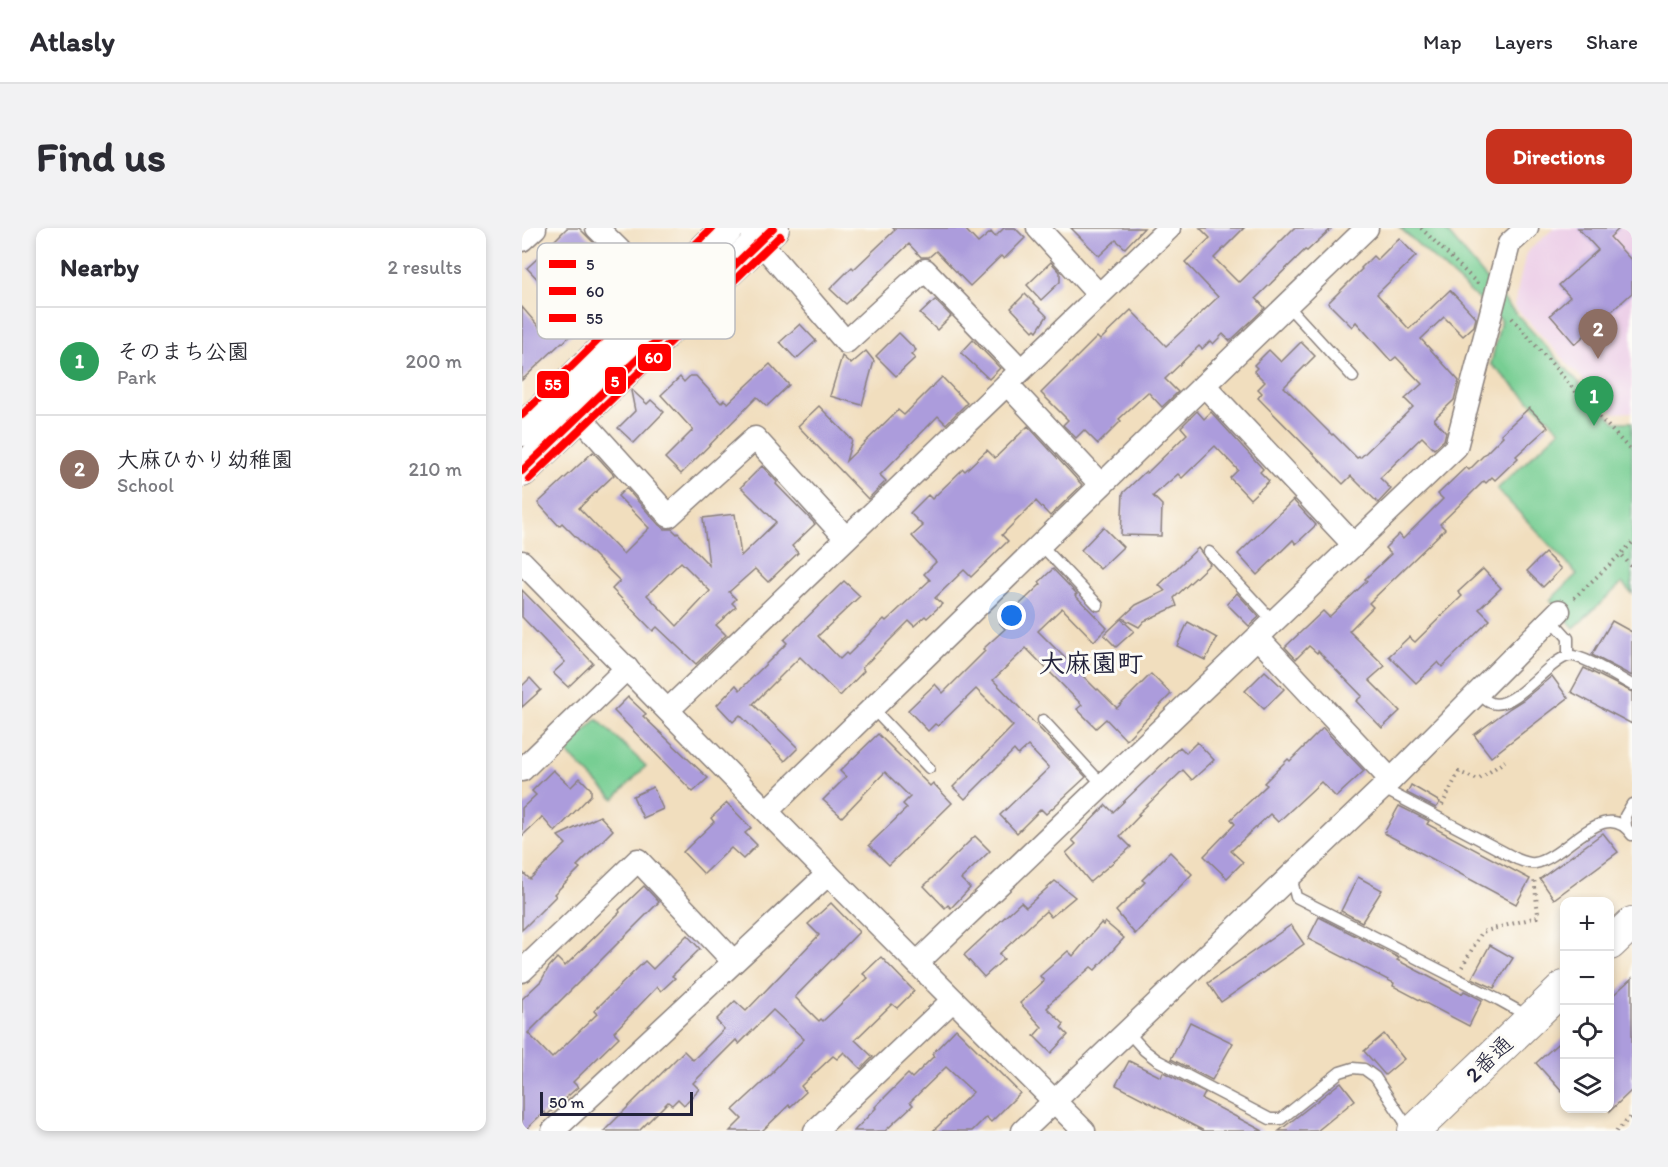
<!DOCTYPE html>
<meta charset="utf-8">
<style>
:root{--surface:#fff;--page:#f2f2f3;--text:#2b2b33;--muted:#7c7c81;--line:#e1e1e2;--accent:#c8321e}
body{margin:0;font-family:Itim,"Klee One",sans-serif;background:var(--page);color:var(--text)}
.controls{position:absolute;right:18px;bottom:18px;display:grid;overflow:hidden;border-radius:12px;box-shadow:0 3px 9px #0003}
.controls button{width:54px;height:54px;display:grid;place-items:center;padding:0;border:0;border-bottom:2px solid var(--line);background:var(--surface);color:var(--text);font:30px sans-serif}
.scale{position:absolute;left:18px;bottom:15px;width:153px;box-sizing:border-box;padding-left:6px;border:3px solid #22223b;border-top:0;font-size:16px;line-height:21px;white-space:nowrap;color:#22223b;-webkit-text-stroke:4px #fdfcf7;paint-order:stroke}
.you{position:absolute;left:490px;top:388px;width:21px;height:21px;margin:-15px;border:4px solid #fff;border-radius:50%;background:#1a73e8;box-shadow:0 0 0 9px #1a73e833}
.badge{display:grid;place-items:center;width:39px;height:39px;border-radius:50%;background:var(--accent);color:#fff;font-size:20px;font-weight:700}
.pin{position:absolute;translate:-50% -50px;filter:drop-shadow(0 2px 3px #0008)}
.pin::after{content:'';position:absolute;top:32px;width:21px;height:18px;background:inherit;clip-path:polygon(0 0,100% 0,50% 100%)}
.list{margin:0;padding:0;list-style:none}
h2{display:flex;justify-content:space-between;align-items:center;height:78px;margin:0;padding:0 24px;font-size:26px}
h2 small{font-size:20px;font-weight:400;color:var(--muted)}
.list li{display:grid;grid-template-columns:39px 1fr auto;gap:18px;align-items:center;box-sizing:border-box;height:108px;padding:0 24px;border-top:2px solid var(--line)}
.list b{display:block;font-size:22px;white-space:nowrap}
.list p{margin:0;font-size:20px;white-space:nowrap;color:var(--muted)}
.list em{font-size:20px;font-style:normal;color:var(--muted)}
.icon{flex:none;width:33px;height:33px;fill:none;stroke:currentColor;stroke-width:2;stroke-linecap:round;stroke-linejoin:round}
.map{position:relative;flex:none;width:1110px;height:903px;overflow:hidden;border-radius:12px}
header{display:flex;align-items:center;gap:36px;box-sizing:border-box;height:84px;padding:0 30px;background:var(--surface);border-bottom:2px solid var(--line)}
header strong{font-size:28px}
nav{display:flex;gap:33px;margin-inline-start:auto;font-size:21px}
.intro{display:flex;align-items:center;justify-content:space-between;box-sizing:border-box;height:144px;padding:0 36px}
h1{margin:0;font-size:42px}
.button{padding:15px 27px;border-radius:12px;background:var(--accent);color:#fff;font-size:21px;font-weight:700}
main{display:flex;gap:36px;padding:0 36px}
aside{flex:1;background:var(--surface);border-radius:12px;box-shadow:0 3px 9px #0003}
.map>svg:first-child{display:block}
</style>
<header>
<strong>Atlasly</strong>
<nav><a>Map</a><a>Layers</a><a>Share</a></nav>
</header>
<div class="intro"><h1>Find us</h1><a class="button">Directions</a></div>
<main>
<aside>
<h2>Nearby<small>2 results</small></h2>
<ul class="list">
<li><span class="badge" style="background:#2e9e5b">1</span><div><b>そのまち公園</b><p>Park</p></div><em>200 m</em></li>
<li><span class="badge" style="background:#8d6e63">2</span><div><b>大麻ひかり幼稚園</b><p>School</p></div><em>210 m</em></li>
</ul>
</aside>
<div class="map">
<svg width="1110" height="903" viewBox="0 0 1110 903">
<rect width="100%" height="100%" fill="#fdfcf7"/>
<filter id="ink" filterUnits="userSpaceOnUse"><feTurbulence type="fractalNoise" baseFrequency=".0167" numOctaves="2"/><feDisplacementMap in="SourceGraphic" scale="12" xChannelSelector="R" yChannelSelector="G"/><feConvolveMatrix kernelMatrix="1 2 1 2 8 2 1 2 1" color-interpolation-filters="sRGB"/></filter>
<filter id="wash" filterUnits="userSpaceOnUse"><feTurbulence type="fractalNoise" baseFrequency=".008" numOctaves="4" result="noise"/><feDisplacementMap in="SourceGraphic" scale="24" xChannelSelector="R" yChannelSelector="G"/><feGaussianBlur stdDeviation="1.35" result="paint"/><feColorMatrix in="noise" values="0 0 0 0 0 0 0 0 0 0 0 0 0 0 0 0 0 1.4 0 .05"/><feComposite in="paint" operator="in"/></filter>
<g filter="url(#wash)">
<rect width="100%" height="100%" fill="#f1debe"/>
<polygon fill="#edd0e8" points="1032,0 1110,0 1110,184 1092,185 992,78 1004,25"/>
<g fill="#77ce93" stroke="#4c7867" stroke-width="1.5">
<polygon points="878,0 922,0 989,80 1093,194 1110,194 1110,366 1100,355 1052,400 1028,372 1055,346 975,261 1038,202 969,136 979,92"/>
<polygon points="75,491 124,538 92,571 43,523"/>
</g>
<g id="blocks">
<g fill="#ac9cdc" fill-rule="evenodd">
<polygon points="45,0 57,0 102,45 100,47 113,60 99,75 89,64 41,115 40,114 0,152 0,79 17,99 39,76 5,40 28,19 27,18"/>
<polygon points="371,0 442,0 456,15 469,4 473,9 482,0 493,0 503,10 482,31 479,28 448,58 414,23 407,29 399,29 387,16 324,76 308,61 330,39 332,41 373,2"/>
<polygon points="549,0 622,0 603,20 594,12 577,28"/>
<polygon points="678,0 722,0 692,30 716,54 717,53 718,54 772,0 810,0 785,23 783,22 734,70 743,80 708,113 701,106 691,116 688,113 680,121 677,118 643,151 656,164 640,179 626,164 597,191 599,193 576,216 562,202 554,210 541,197 546,192 519,165 575,109 578,112 609,82 644,118 696,69 663,34 688,10"/>
<polygon points="1056,0 1098,0 1088,9 1110,33 1110,65 1053,116 1028,87 1048,69 1037,57 1076,22"/>
<polygon points="877,10 894,28 855,66 887,101 928,62 954,90 952,98 941,108 922,89 899,111 937,153 932,172 912,191 924,204 922,212 912,221 900,209 858,250 869,261 856,275 829,248 821,256 736,170 740,165 736,161 743,154 732,143 735,140 732,137 747,122 759,134 779,114 793,128 762,159 810,207 811,206 835,230 837,229 838,230 891,179 883,171 900,156 874,129 869,133 834,94 830,99 806,75 840,41 839,40 851,28 855,32"/>
<polygon points="529,34 538,44 538,54 519,72 505,57"/>
<polygon points="503,66 525,88 515,103 513,101 511,103 489,80"/>
<polygon points="413,72 429,88 415,102 398,86"/>
<polygon points="278,96 294,113 274,131 258,114"/>
<polygon points="377,105 394,122 389,127 393,130 374,148 354,128"/>
<polygon points="451,112 478,140 467,151 439,125"/>
<polygon points="344,123 352,133 340,177 308,168 320,128 329,136"/>
<polygon points="248,136 267,157 245,178 235,169 159,246 143,230 171,202 139,167 158,149 162,154 168,148 174,148 199,175 202,172 206,175"/>
<polygon points="420,149 445,175 424,196 416,188 358,247 364,253 346,271 276,198 297,178 330,212 324,233 376,182 382,187"/>
<polygon points="110,162 125,176 129,172 142,184 112,215 96,200 113,183 109,163"/>
<polygon points="1007,180 1026,199 994,228 996,230 973,252 970,249 964,255 962,253 918,296 923,301 847,375 851,379 827,403 863,438 847,452 878,483 860,500 834,473 840,468 796,423 795,425 787,418 774,431 763,419 801,383 807,389 845,353 843,351 869,326 863,320 877,306 881,311 921,271 916,266 944,239 947,242 981,208 979,206"/>
<polygon points="675,183 682,191 689,184 741,241 738,244 747,253 728,271 708,250 716,242 693,218 660,250 656,246 631,268 640,277 639,308 599,307 601,265 624,243 625,245 665,206 659,199"/>
<polygon points="506,198 560,257 528,288 514,273 480,307 486,313 449,349 442,342 413,370 420,376 405,390 403,388 392,398 387,393 340,440 342,443 318,468 278,429 231,476 276,520 263,533 218,487 211,494 195,477 214,457 218,462 265,415 262,412 322,353 338,368 296,408 318,431 324,425 326,427 362,391 364,393 408,352 402,346 414,334 390,308 401,298 388,285 406,267 410,271 441,241 443,243 465,222 473,230"/>
<path d="M71 224 92 247 57 280 101 326 127 300 96 268 104 260 137 297 143 301H150L155 306 156 305 187 337 181 290 213 286 219 328 254 294 219 259 240 238 255 254 254 256 293 296 270 318 276 325 246 354 233 341 207 364 214 371 210 375 214 379 194 397 204 407 174 436 135 399 131 403 90 361 98 353 40 295 37 298 16 275ZM159 334 188 363 155 398 125 367Z"/>
<polygon points="771,272 794,297 774,316 771,312 735,347 716,326"/>
<polygon points="581,299 601,319 578,341 559,322"/>
<polygon points="676,320 688,336 652,370 655,378 622,393 617,399 600,390 614,377 643,363 637,357"/>
<polygon points="1023,325 1039,341 1021,359 1005,343"/>
<polygon points="531,341 555,366 553,367 585,400 572,413 540,380 516,403 575,462 576,461 595,480 629,446 649,466 604,512 584,491 574,500 555,481 560,477 504,420 471,452 564,549 524,586 519,581 495,605 478,587 527,540 506,518 496,527 492,522 443,571 431,559 491,498 454,461 416,498 413,496 406,503 386,482 413,456 421,465 463,423 461,421 483,401 478,395 519,356 517,354"/>
<polygon points="961,341 979,360 957,381 968,392 920,439 916,434 894,455 867,428 887,409 893,414 940,368 936,364"/>
<polygon points="0,362 71,435 46,459 31,445 43,434 0,389"/>
<polygon points="715,365 737,389 727,398 705,376"/>
<polygon points="599,391 612,403 594,419 582,407"/>
<polygon points="1090,393 1110,404 1110,448 1070,427"/>
<polygon points="666,394 695,410 683,432 655,418"/>
<polygon points="1062,440 1110,464 1110,496 1049,464"/>
<polygon points="743,443 762,461 742,481 723,463"/>
<polygon points="1030,448 1046,470 969,529 952,507 988,480 1001,472"/>
<polygon points="8,450 19,462 0,479 0,458"/>
<polygon points="106,469 124,486 121,488 186,550 171,564 92,483"/>
<polygon points="801,500 842,543 814,569 799,554 756,594 748,586 709,623 721,634 705,650 682,628 713,596 709,591 745,557 742,555 766,531 768,533"/>
<polygon points="356,506 408,558 411,555 430,575 367,637 347,617 385,580 381,576 388,569 363,544 320,589 301,572 324,549 318,543"/>
<polygon points="675,514 692,532 670,552 661,542 616,586 618,587 598,608 609,619 568,654 544,625 554,616 550,612 584,577 591,584 658,519 664,525"/>
<polygon points="31,542 49,559 58,550 69,561 69,567 33,604 20,589 0,608 0,580 14,567 10,563"/>
<polygon points="889,557 918,574 914,580 885,565"/>
<polygon points="131,559 141,581 121,590 111,568"/>
<polygon points="205,575 229,600 223,605 235,617 221,631 209,620 182,646 161,624 192,594 189,590"/>
<polygon points="877,578 907,593 905,596 1008,651 994,676 862,605"/>
<polygon points="78,588 91,602 55,638 58,640 32,666 34,668 0,702 0,644 8,651 44,616 36,608"/>
<polygon points="1081,605 1096,624 1032,671 1018,651"/>
<polygon points="453,608 468,623 439,651 448,660 429,680 426,677 423,680 402,658"/>
<polygon points="648,624 670,646 613,706 594,683 623,654 620,652"/>
<polygon points="836,649 860,662 840,694 819,683"/>
<polygon points="533,653 553,669 529,689 524,683 477,726 482,731 462,749 442,727 499,674 504,679"/>
<polygon points="122,658 137,674 6,805 30,830 75,786 72,783 123,733 131,741 165,707 178,721 150,748 153,750 139,763 135,759 92,804 97,809 51,854 56,859 25,887 22,884 2,903 0,903 0,771 19,753 27,739 35,730 43,738 98,684 97,682"/>
<polygon points="309,675 337,704 273,769 297,793 299,791 301,793 346,750 341,746 359,729 392,763 375,780 370,776 333,812 351,829 339,841 322,824 315,831 311,828 279,858 284,864 268,879 267,877 240,903 208,903 220,891 211,882 252,844 251,843 282,811 251,782 217,816 214,812 171,855 177,861 162,877 156,871 150,877 146,874 117,903 82,903 162,823 171,832 202,801 194,792 213,773 224,783 297,707 286,696"/>
<polygon points="797,689 877,730 875,732 940,766 942,763 960,772 947,798 871,758 872,755 786,711"/>
<polygon points="583,694 602,710 573,742 569,739 527,776 528,777 525,780 542,796 539,800 546,807 529,825 512,808 520,799 498,775 522,753 518,748 546,723 551,728 579,695 581,697"/>
<polygon points="769,697 782,716 699,774 686,755"/>
<polygon points="968,717 991,730 972,760 950,750"/>
<polygon points="1110,750 1110,862 1088,883 1088,770"/>
<polygon points="668,794 711,815 690,852 649,831"/>
<polygon points="434,801 498,865 469,894 464,889 450,903 411,903 451,864 424,839 388,874 391,877 363,903 332,903 354,880 353,879 386,846 390,850 412,828 410,826"/>
<polygon points="862,806 882,831 863,847 842,823"/>
<polygon points="1042,810 1042,866 1014,835"/>
<polygon points="607,833 639,849 641,844 683,865 680,871 741,903 682,903 594,857"/>
<polygon points="819,854 833,872 795,903 757,903"/>
</g>
</g>
</g>
<g filter="url(#ink)">
<use href="#blocks" fill-opacity="0" stroke="#8a807c" stroke-width="1.5"/>
<g fill="none" stroke-linecap="round" stroke-linejoin="round">
<g stroke="#8a807c" stroke-width="13">
<g id="lane">
<polyline points="765,77 831,149"/>
<polyline points="518,316 576,377"/>
<polyline points="687,324 752,394"/>
<polyline points="1029,391 1046,410 1046,428"/>
<path d="M957 464C960 467 963 472 967 474 990 486 1024 434 1046 428 1058 425 1097 450 1110 457"/>
<polyline points="350,480 407,540"/>
<polyline points="521,492 581,557"/>
<path d="M860 560 995 631C1000 633 1007 636 1013 635 1044 630 1083 567 1110 607"/>
<polyline points="1104,598 1103,588 1110,576"/>
<polyline points="769,648 774,669 977,772 995,782 1005,792"/>
<polyline points="605,803 622,822 635,832 748,891 759,891 818,844 831,840 842,841 853,849 888,902"/>
</g>
</g>
<g stroke="#8a807c" stroke-width="25">
<g id="street">
<polyline points="75,0 151,75"/>
<polyline points="226,0 324,114 403,42 499,142"/>
<polyline points="516,0 577,67"/>
<polyline points="0,12 13,0"/>
<polyline points="485,156 579,257"/>
<polyline points="682,157 832,317"/>
<polyline points="48,178 147,288 233,210 324,310"/>
<polyline points="0,334 306,646 562,903"/>
<polyline points="736,410 869,552"/>
<polyline points="146,482 647,0"/>
<polyline points="0,542 105,440"/>
<polyline points="245,583 682,157 845,0"/>
<polyline points="395,735 934,219 987,16 1005,0"/>
<polyline points="0,743 116,632 211,733"/>
<polyline points="31,903 306,646"/>
<polyline points="293,903 431,772"/>
<polyline points="501,903 869,552 1037,383"/>
</g>
</g>
<g stroke="#8a807c" stroke-width="34">
<g id="secondary">
<polyline points="0,202 205,0"/>
<polyline points="0,243 251,0"/>
<polyline points="1088,716 1110,695"/>
<polyline points="892,903 1042,759"/>
</g>
</g>
<g stroke="#8a807c" stroke-width="4" stroke-dasharray="1.5 4.5" stroke-linecap="butt">
<polyline points="899,0 956,56"/>
<polyline points="990,90 1048,157 1110,224"/>
<polyline points="1110,315 1099,326 1110,339"/>
<polyline points="1052,370 1099,326"/>
<polyline points="920,577 937,544 956,552 983,533"/>
<polyline points="940,739 960,704 1015,689 1016,686 1012,650"/>
<polyline points="1094,903 1110,888"/>
</g>
<use href="#lane" stroke="#fff" stroke-width="10"/>
<use href="#street" stroke="#fff" stroke-width="22"/>
<use href="#secondary" stroke="#fff" stroke-width="32"/>
<g stroke="#fdfcf7" stroke-width="12">
<polyline id="bus-1" points="0,243 251,0"/>
</g>
<g stroke="#fdfcf7" stroke-width="12">
<polyline id="bus-2" points="7,251 258,8"/>
</g>
<g stroke="#fdfcf7" stroke-width="12">
<polyline id="bus-3" points="0,187 190,0"/>
</g>
<use href="#bus-1" stroke="#f00" stroke-width="8"/>
<use href="#bus-2" stroke="#f00" stroke-width="8"/>
<use href="#bus-3" stroke="#f00" stroke-width="8"/>
</g>
</g>
<g text-anchor="middle" dominant-baseline="central" stroke-width="6" stroke-linejoin="round" paint-order="stroke">
<g font-size="22" fill="#22223b" stroke="#fdfcf7">
<text transform="translate(967 831) rotate(-44)">2番通</text>
</g>
<g font-size="26" font-weight="bold" fill="#22223b" stroke="#fdfcf7">
<text x="569" y="435">大麻園町</text>
</g>
</g>
<rect x="15" y="15" width="198" height="96" rx="9" fill="#fdfcf7" stroke="#bbbbbf" stroke-width="1.5"/>
<rect x="27" y="32" width="27" height="8" fill="#f00"/>
<rect x="27" y="59" width="27" height="8" fill="#f00"/>
<rect x="27" y="86" width="27" height="8" fill="#f00"/>
<g font-size="16" fill="#22223b">
<text x="64" y="42">5</text>
<text x="64" y="69">60</text>
<text x="64" y="96">55</text>
</g>
<g stroke="#fdfcf7" stroke-width="2">
<rect x="115" y="115" width="35" height="29" rx="6" fill="#f00"/>
<rect x="82" y="138" width="23" height="29" rx="6" fill="#f00"/>
<rect x="14" y="142" width="34" height="29" rx="6" fill="#f00"/>
</g>
<g font-size="16" text-anchor="middle" font-weight="bold" fill="#fff">
<text x="132" y="135">60</text>
<text x="93" y="159">5</text>
<text x="31" y="162">55</text>
</g>
</svg>
<div class="controls">
<button>+</button>
<button>−</button>
<button><svg class="icon" aria-label="locate" viewBox="0 0 24 24"><circle cx="12" cy="12" r="6"/><path d="M12 2v4M12 18v4M2 12h4M18 12h4"/></svg></button>
<button><svg class="icon" aria-label="layers" viewBox="0 0 24 24"><path d="M12 4l9 5-9 5-9-5zM3 14l9 5 9-5"/></svg></button>
</div>
<div class="scale">50 m</div>
<div class="you"></div>
<div class="pin badge" style="left:1072px;top:198px;background:#2e9e5b">1</div>
<div class="pin badge" style="left:1076px;top:131px;background:#8d6e63">2</div>
</div>
</main>
